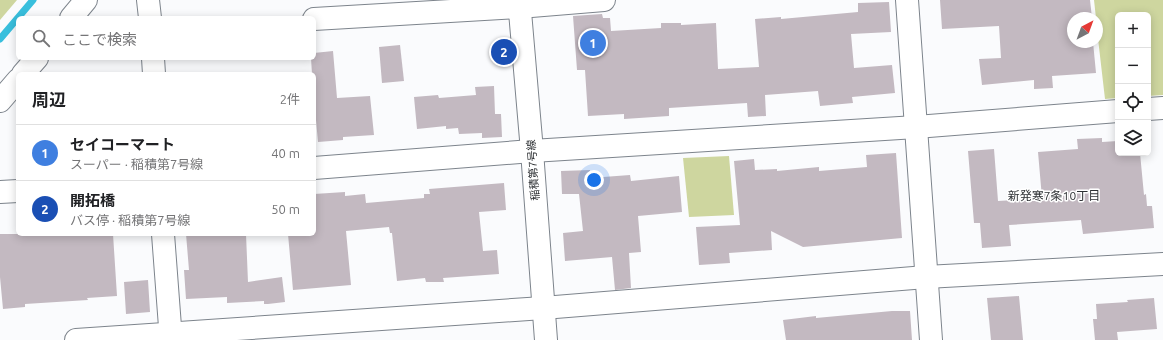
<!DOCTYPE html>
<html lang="ja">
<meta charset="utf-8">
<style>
:root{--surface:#fff;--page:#f6f6f6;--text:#202124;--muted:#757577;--line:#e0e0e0;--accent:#9a3216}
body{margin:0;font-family:Ubuntu,"Noto Sans JP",sans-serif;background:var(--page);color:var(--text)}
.controls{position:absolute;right:12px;top:12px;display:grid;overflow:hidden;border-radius:6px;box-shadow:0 2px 10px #0003}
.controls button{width:36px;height:36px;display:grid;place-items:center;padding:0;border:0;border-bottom:1px solid var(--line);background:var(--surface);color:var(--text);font:20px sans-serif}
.compass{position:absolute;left:1067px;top:12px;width:36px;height:36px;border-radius:50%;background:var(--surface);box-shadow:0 2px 10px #0003;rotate:41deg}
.you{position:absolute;left:594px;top:180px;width:14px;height:14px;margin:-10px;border:3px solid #fff;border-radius:50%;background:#1a73e8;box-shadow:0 0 0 6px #1a73e833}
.badge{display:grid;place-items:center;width:26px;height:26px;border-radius:50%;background:var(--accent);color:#fff;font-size:13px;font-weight:700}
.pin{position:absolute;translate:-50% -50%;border:2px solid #fff;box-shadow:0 1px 4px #0006}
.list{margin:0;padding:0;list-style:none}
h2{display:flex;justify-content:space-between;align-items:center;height:52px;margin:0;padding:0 16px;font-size:17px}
h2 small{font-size:13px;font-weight:400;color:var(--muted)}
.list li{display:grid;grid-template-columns:26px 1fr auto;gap:12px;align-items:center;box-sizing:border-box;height:56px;padding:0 16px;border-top:1px solid var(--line)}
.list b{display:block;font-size:15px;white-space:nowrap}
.list p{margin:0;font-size:13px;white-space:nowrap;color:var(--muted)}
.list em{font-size:13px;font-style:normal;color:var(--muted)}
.icon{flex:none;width:22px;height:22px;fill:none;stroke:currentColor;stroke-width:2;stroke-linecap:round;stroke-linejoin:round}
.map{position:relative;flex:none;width:1163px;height:340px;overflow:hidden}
.search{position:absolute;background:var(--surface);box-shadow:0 2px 10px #0003;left:16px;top:16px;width:300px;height:44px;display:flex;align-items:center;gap:10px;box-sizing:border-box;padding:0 14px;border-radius:6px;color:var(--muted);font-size:15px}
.panel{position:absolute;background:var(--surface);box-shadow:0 2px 10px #0003;left:16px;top:72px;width:300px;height:164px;border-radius:6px}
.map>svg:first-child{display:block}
</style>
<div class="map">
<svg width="1163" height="340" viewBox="0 0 1163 340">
<rect width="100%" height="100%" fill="#fafbfd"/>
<g fill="#ced69f">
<polygon points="0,0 17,0 0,20"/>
<polygon points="1094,0 1163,0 1163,95 1148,96 1148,15 1118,15 1118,98 1105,99 1097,30 1097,18 1096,18"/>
<polygon points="729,156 734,215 689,217 683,158"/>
</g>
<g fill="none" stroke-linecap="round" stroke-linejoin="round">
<polyline stroke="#39bfdd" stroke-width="7" points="0,39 33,0"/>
</g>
<g fill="#c3b9c1">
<polygon points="940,0 1090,0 1092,18 1073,18 1073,42 1093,42 1096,73 1052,76 1053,88 1034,89 1034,80 982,85 979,59 1001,58 999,26 942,29"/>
<polygon points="889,2 891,32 851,34 854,68 892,65 895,93 852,97 853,103 820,106 818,91 765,95 766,116 748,117 747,103 669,108 669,116 624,119 624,114 588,116 585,70 577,70 573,16 602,14 603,18 610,18 611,31 661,28 661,23 681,23 681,25 716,23 718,69 759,67 755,19 781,17 781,19 858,12 858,3"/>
<polygon points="400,45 404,81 382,83 379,47"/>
<polygon points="333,51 337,98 370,96 374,135 343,137 343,140 318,142 314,98 314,74 312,74 311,58 314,58 314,53"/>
<polygon points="494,86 495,114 501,114 502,137 482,138 482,133 459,134 458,128 446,129 446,126 417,129 414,97 438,95 439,98 476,95 475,87"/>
<polygon points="1102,138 1102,142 1118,141 1118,153 1140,153 1144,195 1146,194 1147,206 1152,206 1154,228 1083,234 1081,220 1009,225 1011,246 982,248 980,223 974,223 968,151 994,149 998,201 1042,198 1038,152 1078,149 1077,139"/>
<polygon points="896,153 902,238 803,247 771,231 772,250 729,253 730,263 699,265 696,227 740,225 734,161 754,159 755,170 777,169 777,171 819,167 819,171 867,167 866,155"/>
<polygon points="590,170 590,178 630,175 631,181 679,176 682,212 638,216 641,252 629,253 631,288 615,290 612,257 565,261 563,233 583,231 579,194 562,194 561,171"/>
<polygon points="504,183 506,210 479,212 483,251 497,250 499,274 443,278 444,282 426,282 425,278 397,281 392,233 390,233 389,227 346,231 351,285 293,290 288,234 314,234 314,194 345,192 345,196 365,194 366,203 424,198 424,194 430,194 429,189"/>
<polygon points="0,234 113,234 117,296 87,298 88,300 25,304 25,307 3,309 0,277"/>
<polygon points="186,234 246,234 248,282 282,277 285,302 268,304 264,304 264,301 227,303 227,297 186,299 184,270 189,270"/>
<polygon points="148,280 150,312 126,314 124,282"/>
<polygon points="1019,296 1023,340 991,340 987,298"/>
<polygon points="1154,298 1157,329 1117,332 1118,340 1095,340 1093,319 1097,319 1096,304 1128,302 1127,300"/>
<polygon points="892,311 910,311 912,340 786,340 783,320 816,316 816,318"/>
</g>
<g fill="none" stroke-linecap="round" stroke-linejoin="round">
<g stroke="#7d848c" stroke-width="24">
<g id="minor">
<polyline points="148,0 150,18"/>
<polyline points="519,0 532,151 546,340"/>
<polyline points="907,0 931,340"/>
<polyline points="71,18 86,0"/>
<polyline points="314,19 519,7 604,0"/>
<polyline points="153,58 154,74"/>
<polyline points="23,74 37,58"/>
<polyline points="0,101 18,80"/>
<polyline points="1148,109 1163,108"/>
<polyline points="314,168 532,151 916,127 1118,111"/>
<polyline points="0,192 18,191"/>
<polyline points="163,234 171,340"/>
<polyline points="76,340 543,308 926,277 1163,264"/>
</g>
</g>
<use href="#minor" stroke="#fff" stroke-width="22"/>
</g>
<g text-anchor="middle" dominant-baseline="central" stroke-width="3" stroke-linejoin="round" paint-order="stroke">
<g font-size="11" fill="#2e3134" stroke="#fff">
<text transform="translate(533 170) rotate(-94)">稲積第7号線</text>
</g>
<g font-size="12" fill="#2e3134" stroke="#fff">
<text x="1054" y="195">新発寒7条10丁目</text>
</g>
</g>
</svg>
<div class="controls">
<button>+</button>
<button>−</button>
<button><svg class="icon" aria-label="locate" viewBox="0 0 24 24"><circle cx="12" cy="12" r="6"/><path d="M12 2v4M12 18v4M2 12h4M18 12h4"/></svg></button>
<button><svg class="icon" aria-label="layers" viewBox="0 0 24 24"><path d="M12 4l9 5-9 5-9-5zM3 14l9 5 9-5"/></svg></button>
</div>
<svg class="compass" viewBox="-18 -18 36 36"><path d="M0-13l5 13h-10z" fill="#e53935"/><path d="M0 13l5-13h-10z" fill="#757577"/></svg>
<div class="you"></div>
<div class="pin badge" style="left:593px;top:43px;background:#3f7fe0">1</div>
<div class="pin badge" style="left:504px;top:52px;background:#1a4fb4">2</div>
<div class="search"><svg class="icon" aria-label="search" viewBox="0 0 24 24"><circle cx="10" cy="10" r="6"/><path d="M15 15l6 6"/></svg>ここで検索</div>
<section class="panel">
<h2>周辺<small>2件</small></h2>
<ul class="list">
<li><span class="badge" style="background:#3f7fe0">1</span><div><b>セイコーマート</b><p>スーパー · 稲積第7号線</p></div><em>40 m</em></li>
<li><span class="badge" style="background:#1a4fb4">2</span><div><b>開拓橋</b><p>バス停 · 稲積第7号線</p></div><em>50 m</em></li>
</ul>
</section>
</div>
